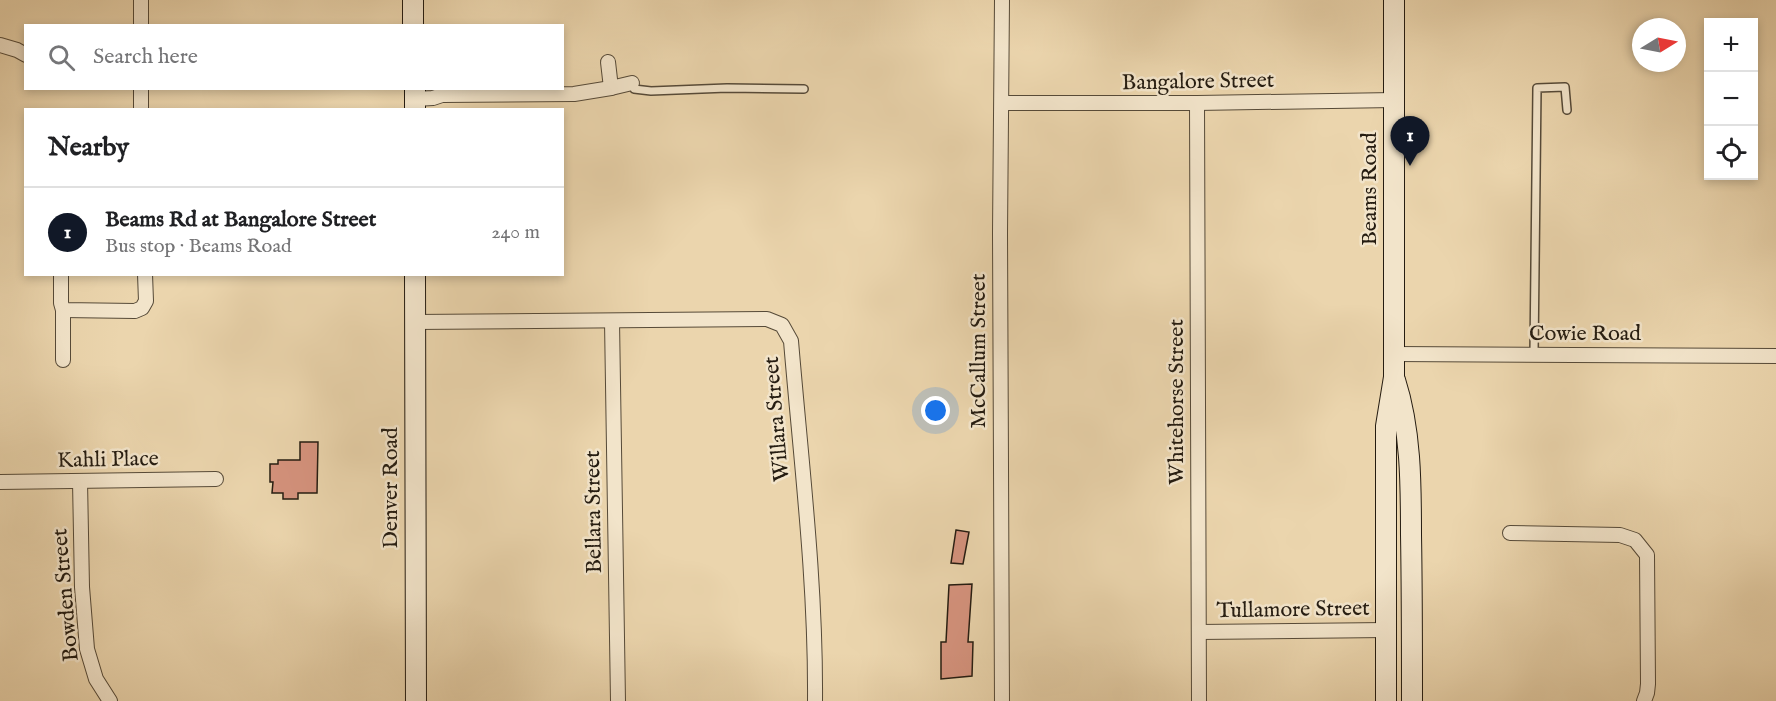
<!DOCTYPE html>
<meta charset="utf-8">
<style>
:root{--surface:#fff;--page:#f6f6f6;--text:#202124;--muted:#757577;--line:#e0e0e0;--accent:#111827}
body{margin:0;font-family:"IM FELL English",serif;background:var(--page);color:var(--text)}
.controls{position:absolute;right:18px;top:18px;display:grid;overflow:hidden;border-radius:0px;box-shadow:0 3px 9px #0003}
.controls button{width:54px;height:54px;display:grid;place-items:center;padding:0;border:0;border-bottom:2px solid var(--line);background:var(--surface);color:var(--text);font:30px sans-serif}
.compass{position:absolute;left:1632px;top:18px;width:54px;height:54px;border-radius:50%;background:var(--surface);box-shadow:0 3px 9px #0003;rotate:80deg}
.you{position:absolute;left:936px;top:411px;width:21px;height:21px;margin:-15px;border:4px solid #fff;border-radius:50%;background:#1a73e8;box-shadow:0 0 0 9px #1a73e833}
.badge{display:grid;place-items:center;width:39px;height:39px;border-radius:50%;background:var(--accent);color:#fff;font-size:20px;font-weight:700}
.pin{position:absolute;translate:-50% -50px;filter:drop-shadow(0 2px 3px #0008)}
.pin::after{content:'';position:absolute;top:32px;width:21px;height:18px;background:inherit;clip-path:polygon(0 0,100% 0,50% 100%)}
.list{margin:0;padding:0;list-style:none}
h2{display:flex;justify-content:space-between;align-items:center;height:78px;margin:0;padding:0 24px;font-size:26px}
h2 small{font-size:20px;font-weight:400;color:var(--muted)}
.list li{display:grid;grid-template-columns:39px 1fr auto;gap:18px;align-items:center;box-sizing:border-box;height:90px;padding:0 24px;border-top:2px solid var(--line)}
.list b{display:block;font-size:22px;white-space:nowrap}
.list p{margin:0;font-size:20px;white-space:nowrap;color:var(--muted)}
.list em{font-size:20px;font-style:normal;color:var(--muted)}
.icon{flex:none;width:33px;height:33px;fill:none;stroke:currentColor;stroke-width:2;stroke-linecap:round;stroke-linejoin:round}
.map{position:relative;flex:none;width:1776px;height:701px;overflow:hidden}
.search{position:absolute;background:var(--surface);box-shadow:0 3px 9px #0003;left:24px;top:24px;width:540px;height:66px;display:flex;align-items:center;gap:15px;box-sizing:border-box;padding:0 21px;border-radius:0px;color:var(--muted);font-size:22px}
.panel{position:absolute;background:var(--surface);box-shadow:0 3px 9px #0003;left:24px;top:108px;width:540px;height:168px;border-radius:0px}
.map>svg:first-child{display:block}
</style>
<div class="map">
<svg width="1776" height="701" viewBox="0 0 1776 701">
<rect width="100%" height="100%" fill="#ebd5ad"/>
<filter id="stains"><feTurbulence type="fractalNoise" baseFrequency=".00333" numOctaves="4"/><feColorMatrix values="0 0 0 0 .2 0 0 0 0 .09 0 0 0 0 .02 0 0 0 .5 -.17"/></filter>
<radialGradient id="worn" r=".72"><stop offset=".6" stop-color="#630" stop-opacity="0"/><stop offset="1" stop-color="#630" stop-opacity=".3"/></radialGradient>
<g fill="#d6937e" stroke="#251c11" stroke-width="1.5">
<polygon points="300,442 318,442 317,493 298,493 298,499 283,499 283,493 272,493 273,482 270,482 270,464 278,464 278,460 300,460"/>
<polygon points="956,530 969,532 963,564 951,563"/>
<polygon points="972,584 968,642 973,642 972,676 941,679 941,642 946,642 949,585"/>
</g>
<g fill="none" stroke-linecap="round" stroke-linejoin="round">
<g stroke="#564a38" stroke-width="10">
<g id="lane">
<polyline points="632,83 634,89 651,91 727,88 804,89"/>
<polyline points="1534,354 1537,88 1565,87 1567,110"/>
</g>
</g>
<g stroke="#564a38" stroke-width="16">
<g id="street">
<polyline points="141,0 141,26"/>
<polyline points="1002,0 1000,233 1002,701"/>
<polyline points="0,45 17,50 26,55"/>
<polyline points="608,62 611,88 632,83"/>
<polyline points="141,88 141,110"/>
<polyline points="415,99 433,98 442,95 574,94 611,88"/>
<polyline points="1002,103 1197,103 1394,100"/>
<polyline points="1197,103 1199,701"/>
<polyline points="61,274 61,303 63,310 135,311 142,308 146,301 145,274"/>
<polyline points="612,321 618,701"/>
<path d="M415 322 767 319 782 325 791 341C801 461 816 581 815 701"/>
<polyline points="1394,354 1776,356"/>
<polyline points="63,360 63,310"/>
<polyline points="80,481 82,587 87,649 96,679 110,701"/>
<polyline points="0,482 216,479"/>
<polyline points="1510,533 1620,535 1635,540 1647,555 1648,684 1647,693 1644,701"/>
<polyline points="1199,632 1386,630"/>
</g>
</g>
<g stroke="#251c11" stroke-width="22">
<g id="secondary">
<polyline points="413,0 413,26"/>
<polyline points="415,88 415,110"/>
<polyline points="415,274 416,701"/>
<path d="M1395 380C1411 430 1411 483 1411 535 1412 590 1412 646 1412 701"/>
<polyline points="1386,701 1386,426 1394,377 1394,0"/>
</g>
</g>
<use href="#lane" stroke="#f2e4ca" stroke-width="7"/>
<use href="#street" stroke="#f2e4ca" stroke-width="14"/>
<use href="#secondary" stroke="#f2e4ca" stroke-width="20"/>
</g>
<g text-anchor="middle" dominant-baseline="central" stroke-width="5" stroke-linejoin="round" paint-order="stroke">
<g font-size="22" fill="#251c11" stroke="#f2e4ca">
<text transform="translate(1198 82) rotate(-1)">Bangalore Street</text>
<text transform="translate(1370 189) rotate(-90)">Beams Road</text>
<text x="1585" y="334">Cowie Road</text>
<text transform="translate(979 351) rotate(-90)">McCallum Street</text>
<text transform="translate(1177 402) rotate(-90)">Whitehorse Street</text>
<text transform="translate(777 419) rotate(-95)">Willara Street</text>
<text transform="translate(108 460) rotate(-1)">Kahli Place</text>
<text transform="translate(391 488) rotate(-90)">Denver Road</text>
<text transform="translate(594 512) rotate(-91)">Bellara Street</text>
<text transform="translate(66 595) rotate(-95)">Bowden Street</text>
<text transform="translate(1293 610) rotate(-1)">Tullamore Street</text>
</g>
</g>
<rect width="100%" height="100%" filter="url(#stains)"/>
<rect width="100%" height="100%" fill="url(#worn)"/>
</svg>
<div class="controls">
<button>+</button>
<button>−</button>
<button><svg class="icon" aria-label="locate" viewBox="0 0 24 24"><circle cx="12" cy="12" r="6"/><path d="M12 2v4M12 18v4M2 12h4M18 12h4"/></svg></button>
</div>
<svg class="compass" viewBox="-18 -18 36 36"><path d="M0-13l5 13h-10z" fill="#e53935"/><path d="M0 13l5-13h-10z" fill="#757577"/></svg>
<div class="you"></div>
<div class="pin badge" style="left:1410px;top:166px">1</div>
<div class="search"><svg class="icon" aria-label="search" viewBox="0 0 24 24"><circle cx="10" cy="10" r="6"/><path d="M15 15l6 6"/></svg>Search here</div>
<section class="panel">
<h2>Nearby<small></small></h2>
<ul class="list">
<li><span class="badge">1</span><div><b>Beams Rd at Bangalore Street</b><p>Bus stop · Beams Road</p></div><em>240 m</em></li>
</ul>
</section>
</div>
